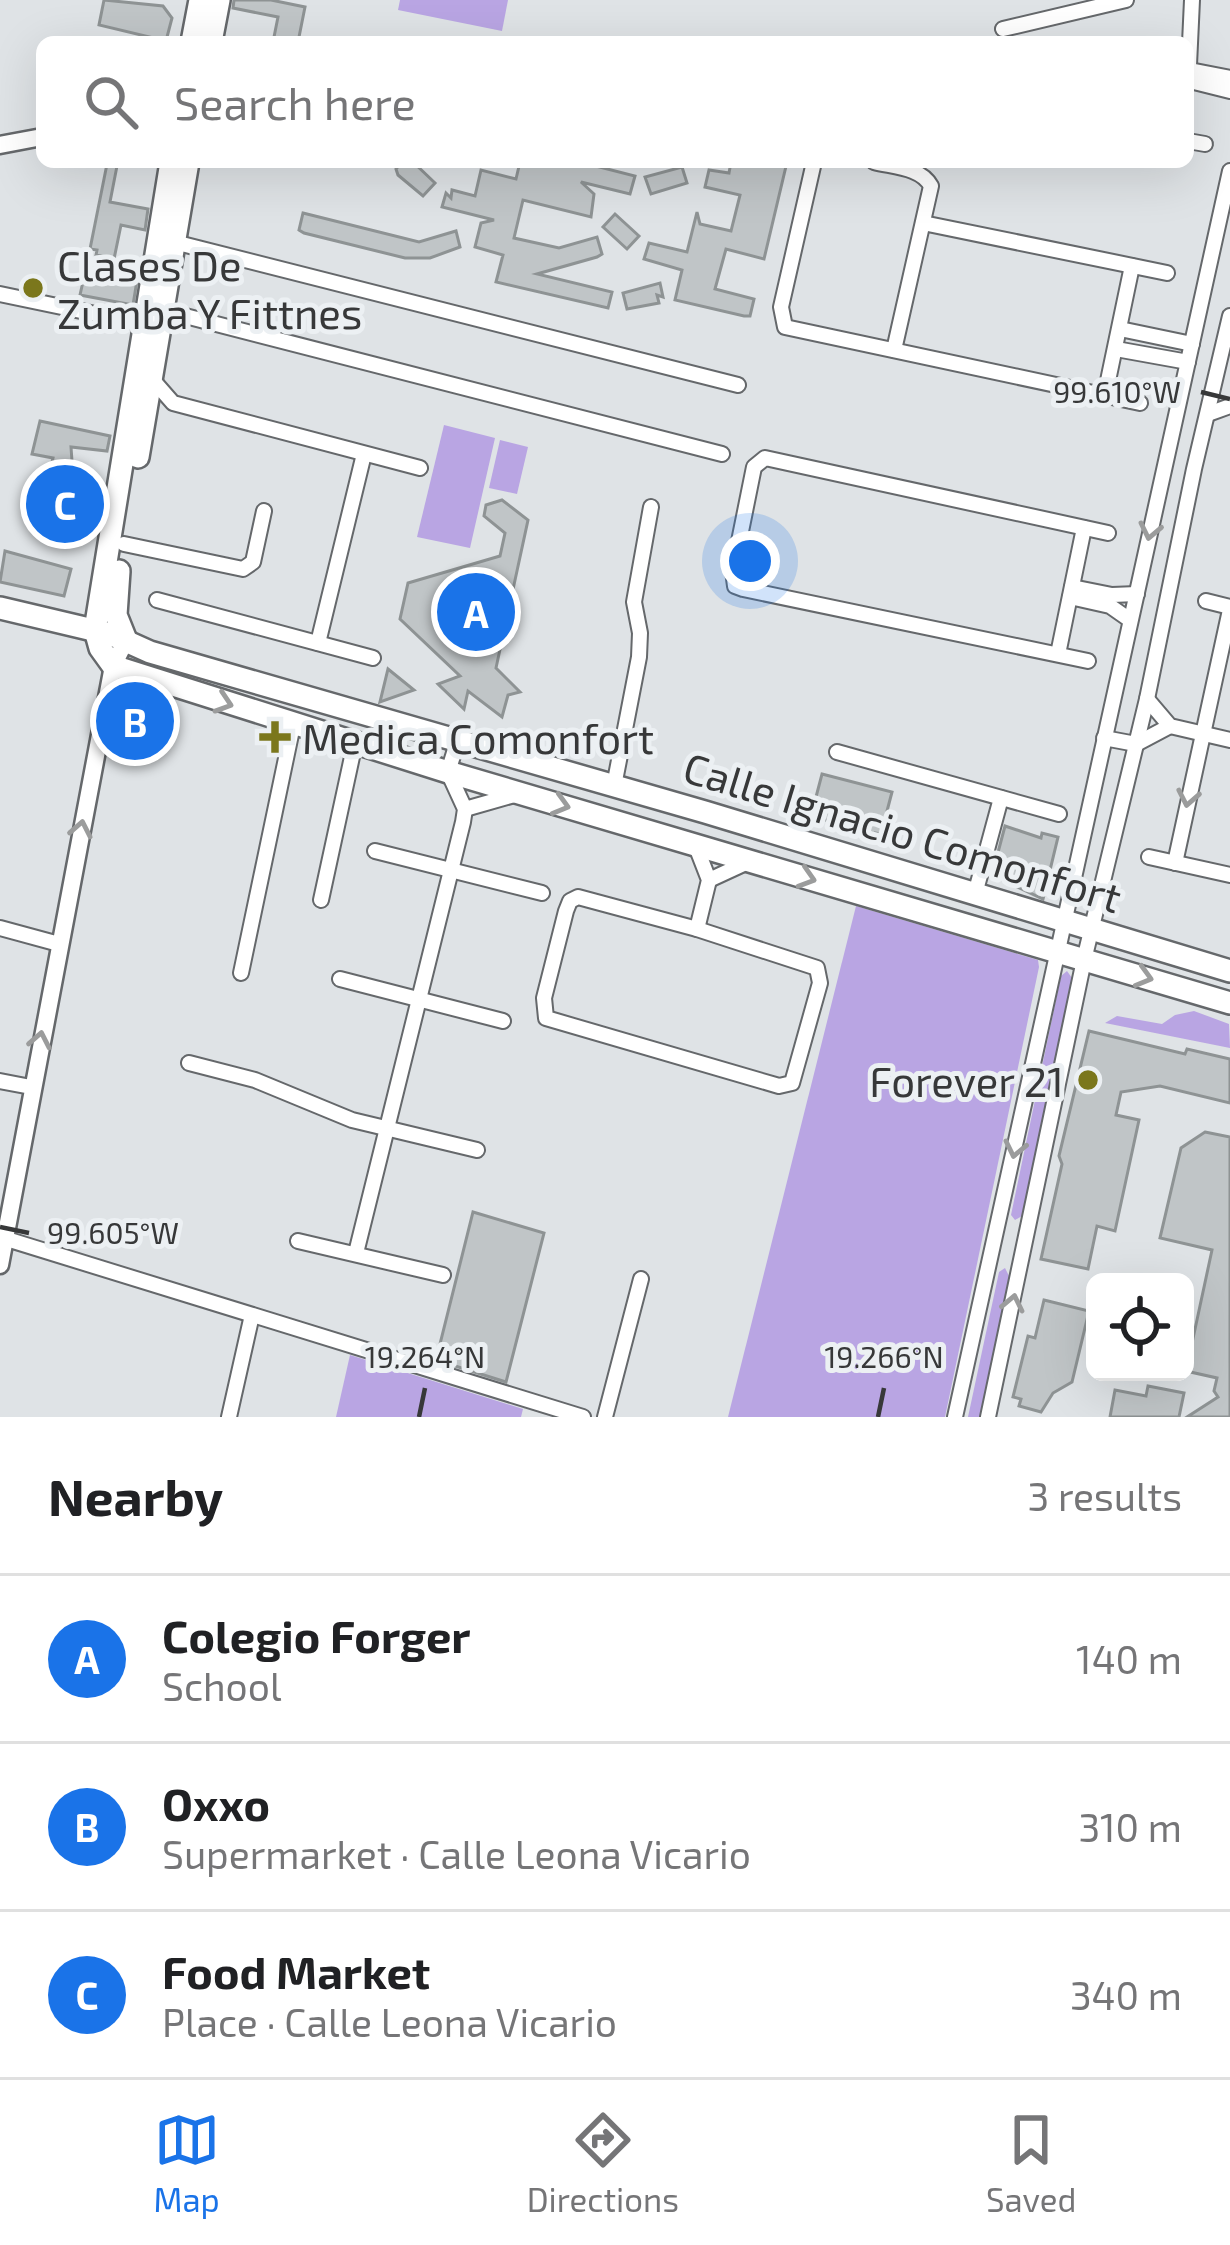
<!DOCTYPE html>
<meta charset="utf-8">
<style>
:root{--surface:#fff;--page:#f2f2f2;--text:#202124;--muted:#757577;--line:#e0e0e0;--accent:#1a73e8}
body{margin:0;font-family:"Exo 2",sans-serif;background:var(--page);color:var(--text)}
.controls{position:absolute;right:36px;bottom:36px;display:grid;overflow:hidden;border-radius:18px;box-shadow:0 12px 48px #0002}
.controls button{width:108px;height:108px;display:grid;place-items:center;padding:0;border:0;border-bottom:3px solid var(--line);background:var(--surface);color:var(--text);font:60px sans-serif}
.you{position:absolute;left:750px;top:561px;width:42px;height:42px;margin:-30px;border:9px solid #fff;border-radius:50%;background:#1a73e8;box-shadow:0 0 0 18px #1a73e833}
.badge{display:grid;place-items:center;width:78px;height:78px;border-radius:50%;background:var(--accent);color:#fff;font-size:39px;font-weight:700}
.pin{position:absolute;translate:-50% -50%;border:6px solid #fff;box-shadow:0 3px 12px #0006}
.list{margin:0;padding:0;list-style:none}
h2{display:flex;justify-content:space-between;align-items:center;height:156px;margin:0;padding:0 48px;font-size:51px}
h2 small{font-size:39px;font-weight:400;color:var(--muted)}
.list li{display:grid;grid-template-columns:78px 1fr auto;gap:36px;align-items:center;box-sizing:border-box;height:168px;padding:0 48px;border-top:3px solid var(--line)}
.list b{display:block;font-size:45px;white-space:nowrap}
.list p{margin:0;font-size:39px;white-space:nowrap;color:var(--muted)}
.list em{font-size:39px;font-style:normal;color:var(--muted)}
.icon{flex:none;width:66px;height:66px;fill:none;stroke:currentColor;stroke-width:2;stroke-linecap:round;stroke-linejoin:round}
.map{position:relative;flex:none;width:1230px;height:1417px;overflow:hidden}
.search{position:absolute;background:var(--surface);box-shadow:0 12px 48px #0002;left:36px;right:36px;top:36px;height:132px;display:flex;align-items:center;gap:30px;box-sizing:border-box;padding:0 42px;border-radius:18px;color:var(--muted);font-size:45px}
.sheet{height:660px;background:var(--surface)}
nav{display:flex;justify-content:space-around;align-items:center;box-sizing:border-box;height:168px;border-top:3px solid var(--line);background:var(--surface);font-size:33px;color:var(--muted)}
nav a{display:grid;justify-items:center;gap:6px}
nav .on{color:var(--accent)}
.map>svg:first-child{display:block}
</style>
<div class="map">
<svg width="1230" height="1417" viewBox="0 0 1230 1417">
<rect width="100%" height="100%" fill="#dfe3e6"/>
<g fill="#b9a5e3">
<polygon points="400,0 508,0 502,31 398,10"/>
<polygon points="444,425 495,438 470,548 417,537"/>
<polygon points="500,440 528,447 517,494 489,488"/>
<polygon points="856,906 1038,960 1039,967 945,1417 728,1417"/>
<polygon points="1067,971 1072,978 1022,1216 1015,1220 1011,1215 1061,976"/>
<polygon points="1194,1011 1229,1024 1230,1048 1105,1023 1117,1016 1162,1024 1175,1015"/>
<polygon points="1005,1268 1009,1276 980,1417 968,1417 999,1272"/>
<polygon points="350,1355 523,1409 521,1417 336,1417"/>
</g>
<g fill="#c0c5c7" stroke="#8e9394" stroke-width="3" fill-rule="evenodd">
<polygon points="104,0 163,6 172,18 166,41 99,25"/>
<polygon points="234,0 271,0 305,7 298,42 273,42 278,17 233,8"/>
<polygon points="402,162 413,162 435,183 423,196 398,175 396,169"/>
<polygon points="520,162 580,162 635,176 630,194 581,182 594,194 591,217 523,200 514,238 559,248 597,237 602,254 597,257 537,274 612,292 608,308 496,282 503,255 475,247 481,223 494,220 442,207 446,193 451,198 452,190 475,196 481,170 516,179"/>
<polygon points="731,162 787,162 764,259 726,249 715,289 754,299 750,316 744,316 675,300 682,270 644,259 649,243 687,252 697,212 700,224 731,231 740,195 705,187 709,170 729,173"/>
<polygon points="107,164 117,166 110,202 148,209 145,230 121,225 114,259 96,255 97,250 90,249"/>
<polygon points="682,167 687,183 651,194 645,177"/>
<polygon points="303,213 419,242 456,231 460,247 430,258 405,258 304,233 299,230"/>
<polygon points="615,214 639,236 627,249 603,227"/>
<polygon points="120,264 139,268 133,305 80,295 84,277 115,283"/>
<polygon points="660,283 663,297 657,295 659,303 627,309 623,293"/>
<polygon points="40,421 110,436 107,451 71,447 72,461 52,462 53,458 32,454"/>
<polygon points="48,477 92,487 82,531 38,521"/>
<path d="M502 500 528 520 496 668 520 692 508 695 502 717 468 691 464 709 438 684 460 676 400 619 408 583 500 556 505 533 484 516 486 505ZM494 582 484 627 448 595Z"/>
<polygon points="5,551 71,569 64,596 0,582"/>
<polygon points="388,669 414,690 380,702"/>
<polygon points="127,706 153,711 147,736 118,730"/>
<polygon points="822,774 892,792 881,834 875,833 873,840 863,837 865,831 811,816"/>
<polygon points="1005,826 1041,838 1042,833 1058,837 1043,899 992,875"/>
<polygon points="1089,1031 1185,1054 1187,1049 1230,1059 1230,1103 1160,1086 1121,1092 1116,1115 1139,1120 1115,1231 1097,1226 1088,1269 1041,1259 1062,1164 1059,1156"/>
<polygon points="1205,1132 1230,1137 1230,1417 1187,1417 1218,1397 1214,1391 1217,1378 1186,1371 1212,1250 1160,1238 1181,1148"/>
<polygon points="473,1212 544,1233 506,1382 436,1360"/>
<polygon points="1044,1300 1089,1311 1072,1382 1053,1393 1041,1412 1019,1406 1021,1399 1013,1397 1028,1336 1035,1338"/>
<polygon points="1148,1386 1184,1393 1179,1417 1110,1417 1115,1390 1146,1396"/>
</g>
<g fill="none" stroke-linecap="round" stroke-linejoin="round">
<g stroke="#65686b" stroke-width="18">
<g id="minor">
<polyline points="1003,29 1126,0"/>
<polyline points="1189,65 1192,0"/>
<polyline points="1195,71 1230,78"/>
<polyline points="1194,82 1230,91"/>
<polyline points="1188,141 1205,144"/>
<polyline points="814,162 781,307 785,327 1140,403"/>
<path d="M874 162C893 167 921 167 931 186L894 350"/>
<polyline points="923,223 1167,273"/>
<polyline points="174,242 738,385"/>
<polyline points="0,294 148,325"/>
<polyline points="162,310 722,454"/>
<polyline points="1120,329 1192,344"/>
<polyline points="1116,349 1188,362"/>
<polyline points="152,379 173,403 420,468"/>
<polyline points="1105,395 1132,266"/>
<polyline points="1208,414 1230,406"/>
<polyline points="124,544 243,569 253,562 264,511"/>
<polyline points="1072,587 1112,595 1137,594"/>
<polyline points="1070,597 1110,606 1130,620"/>
<polyline points="157,600 373,658"/>
<polyline points="1206,601 1230,607"/>
<polyline points="318,643 364,454"/>
<polyline points="1058,654 1084,528"/>
<polyline points="1088,661 743,589 735,586 733,571 754,467 765,458 1108,533"/>
<polyline points="1147,699 1170,726 1230,740"/>
<polyline points="1104,738 1136,744 1170,726"/>
<polyline points="837,752 1059,814"/>
<polyline points="614,786 639,657 640,633 634,602 651,507"/>
<polyline points="465,809 518,794"/>
<polyline points="695,844 709,880 697,929"/>
<polyline points="375,851 542,893"/>
<polyline points="1149,857 1230,875"/>
<polyline points="1175,863 1230,610"/>
<polyline points="709,880 748,862"/>
<polyline points="975,894 1001,798"/>
<polygon points="578,897 697,929 817,968 820,983 792,1083 779,1086 546,1018 544,998 566,911 570,901"/>
<polyline points="321,900 355,743"/>
<polyline points="0,928 59,944"/>
<polyline points="241,973 293,725"/>
<polyline points="340,979 503,1021"/>
<polyline points="189,1063 255,1080 352,1120 477,1150"/>
<polyline points="0,1081 31,1087"/>
<polyline points="0,1237 583,1417"/>
<polyline points="298,1241 443,1275"/>
<polyline points="356,1253 463,822 465,809 448,772 457,743"/>
<polyline points="229,1417 252,1315"/>
<polyline points="605,1417 641,1279"/>
<polyline points="955,1417 1230,171"/>
<polyline points="988,1417 1084,960 1147,699 1194,469 1230,316"/>
</g>
</g>
<g stroke="#65686b" stroke-width="21">
<g id="tertiary">
<polyline points="0,145 42,137"/>
<polyline points="0,1265 113,666 126,640"/>
</g>
</g>
<g stroke="#65686b" stroke-width="26">
<g id="secondary">
<polyline points="192,42 200,0"/>
<polyline points="211,42 219,0"/>
<polyline points="171,162 95,630 100,648 113,666 448,772 1230,1003"/>
<polyline points="138,457 188,162"/>
<polyline points="119,571 116,615 126,640"/>
<polyline points="0,608 110,634 150,652 705,812 1230,971"/>
</g>
</g>
<use href="#minor" stroke="#fff" stroke-width="14"/>
<use href="#tertiary" stroke="#fff" stroke-width="16"/>
<use href="#secondary" stroke="#fff" stroke-width="21"/>
</g>
<defs><path id="oneway-chevron" d="M-2-3.5L2.5 0L-2 3.5" fill="none" stroke-width="1.6" stroke-linecap="round" stroke-linejoin="round" transform="scale(3)"/></defs>
<g stroke="#9b9c9c">
<use href="#oneway-chevron" transform="translate(1150 531) rotate(102)"/>
<use href="#oneway-chevron" transform="translate(224 703) rotate(18)"/>
<use href="#oneway-chevron" transform="translate(1188 798) rotate(101)"/>
<use href="#oneway-chevron" transform="translate(561 805) rotate(16)"/>
<use href="#oneway-chevron" transform="translate(81 829) rotate(-79)"/>
<use href="#oneway-chevron" transform="translate(807 878) rotate(17)"/>
<use href="#oneway-chevron" transform="translate(1144 977) rotate(16)"/>
<use href="#oneway-chevron" transform="translate(40 1040) rotate(-79)"/>
<use href="#oneway-chevron" transform="translate(1015 1149) rotate(102)"/>
<use href="#oneway-chevron" transform="translate(1013 1303) rotate(-78)"/>
</g>
<path fill="none" stroke="#373839" stroke-width="4.5" d="M1201 392 1230 399M0 1227 29 1233M419 1417 425 1388M878 1417 884 1388"/>
<g fill="#7b771c" stroke="#ecf0f3" stroke-width="4.5">
<circle cx="33" cy="288" r="12"/>
<path d="M269 719h12v12h12v12h-12v12h-12v-12h-12v-12h12z"/>
<circle cx="1088" cy="1080" r="12"/>
</g>
<g text-anchor="middle" dominant-baseline="central" stroke-width="10" stroke-linejoin="round" paint-order="stroke">
<g font-size="42" fill="#373839" stroke="#ecf0f3" text-anchor="start">
<text x="57" y="264">Clases De<tspan x="57" dy="48">Zumba Y Fittnes</tspan></text>
<text x="302" y="737">Medica Comonfort</text>
<text x="1064" y="1080" text-anchor="end">Forever 21</text>
</g>
<g font-size="42" fill="#373839" stroke="#ecf0f3">
<text transform="translate(903 831) rotate(17)">Calle Ignacio Comonfort</text>
</g>
</g>
<g font-size="30" text-anchor="middle" fill="#373839" stroke="#ecf0f3" stroke-width="10" stroke-linejoin="round" paint-order="stroke">
<text x="1117" y="403">99.610°W</text>
<text x="113" y="1244">99.605°W</text>
<text x="425" y="1368">19.264°N</text>
<text x="884" y="1368">19.266°N</text>
</g>
</svg>
<div class="controls">
<button><svg class="icon" aria-label="locate" viewBox="0 0 24 24"><circle cx="12" cy="12" r="6"/><path d="M12 2v4M12 18v4M2 12h4M18 12h4"/></svg></button>
</div>
<div class="you"></div>
<div class="pin badge" style="left:476px;top:612px">A</div>
<div class="pin badge" style="left:135px;top:721px">B</div>
<div class="pin badge" style="left:65px;top:504px">C</div>
<div class="search"><svg class="icon" aria-label="search" viewBox="0 0 24 24"><circle cx="10" cy="10" r="6"/><path d="M15 15l6 6"/></svg>Search here</div>
</div>
<section class="sheet">
<h2>Nearby<small>3 results</small></h2>
<ul class="list">
<li><span class="badge">A</span><div><b>Colegio Forger</b><p>School</p></div><em>140 m</em></li>
<li><span class="badge">B</span><div><b>Oxxo</b><p>Supermarket · Calle Leona Vicario</p></div><em>310 m</em></li>
<li><span class="badge">C</span><div><b>Food Market</b><p>Place · Calle Leona Vicario</p></div><em>340 m</em></li>
</ul>
</section>
<nav>
<a class="on"><svg class="icon" aria-label="map" viewBox="0 0 24 24"><path d="M3 6l6-2 6 2 6-2v14l-6 2-6-2-6 2zM9 4v14M15 6v14"/></svg>Map</a>
<a><svg class="icon" aria-label="directions" viewBox="0 0 24 24"><path d="M12 3l9 9-9 9-9-9zM9 14v-3h6M13 9l2 2-2 2"/></svg>Directions</a>
<a><svg class="icon" aria-label="saved" viewBox="0 0 24 24"><path d="M7 4h10v16l-5-4-5 4z"/></svg>Saved</a>
</nav>
